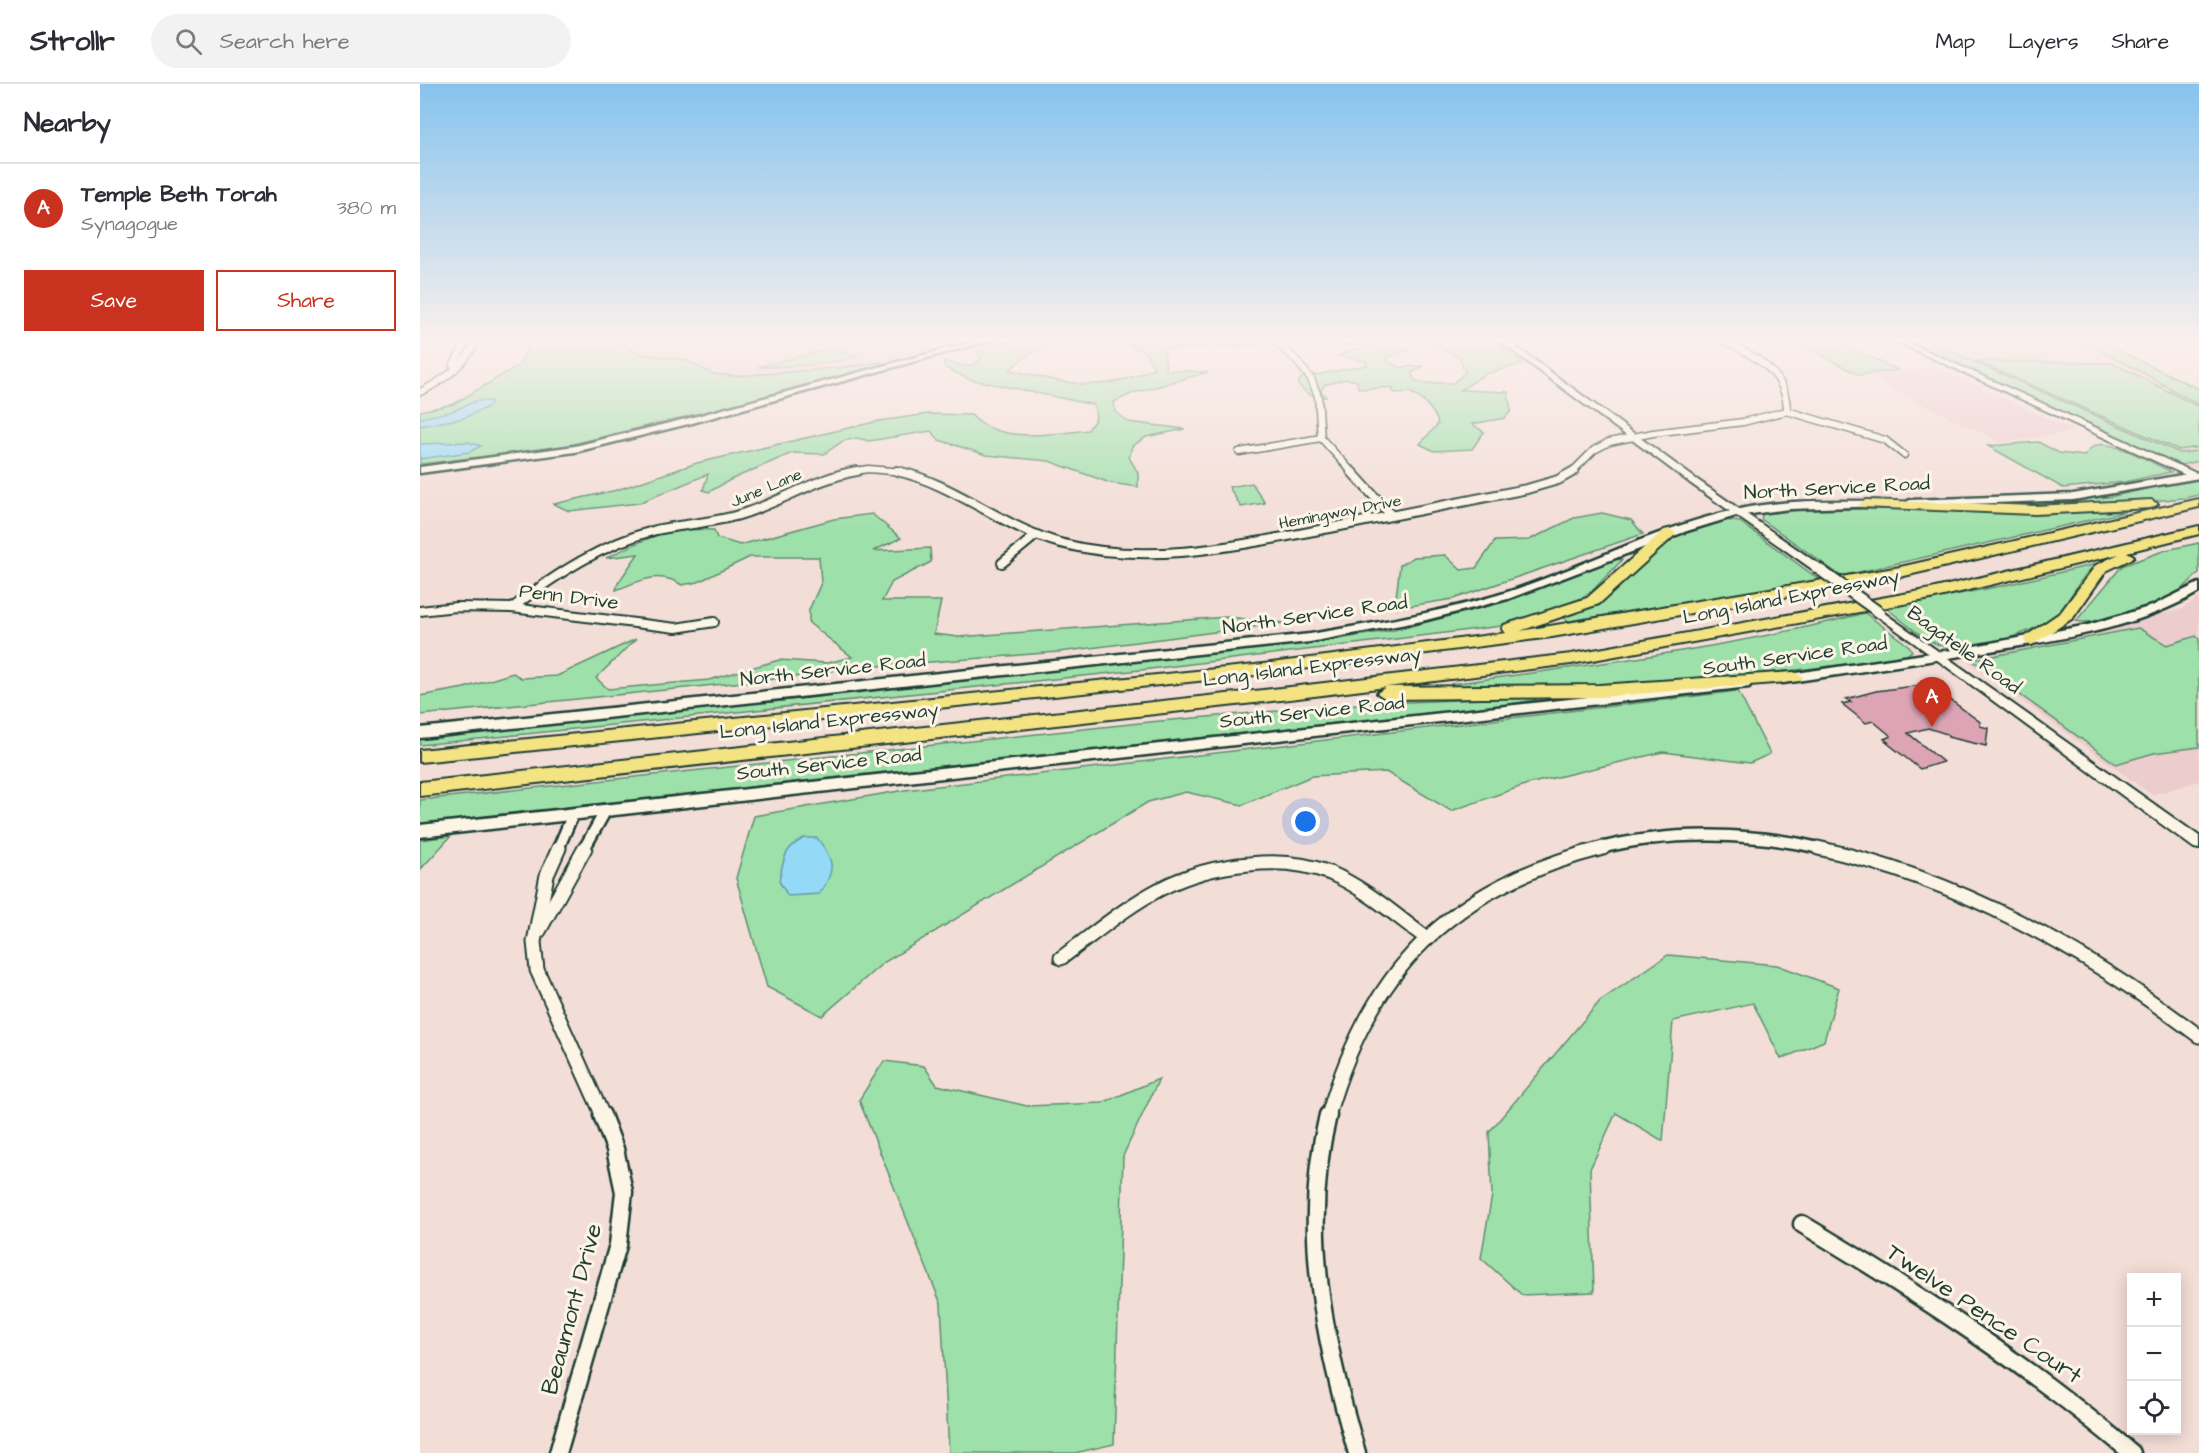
<!DOCTYPE html>
<meta charset="utf-8">
<style>
:root{--surface:#fff;--page:#f2f2f3;--text:#2b2b33;--muted:#7c7c81;--line:#e1e1e2;--accent:#c8321e}
body{margin:0;font-family:"Architects Daughter",sans-serif;background:var(--page);color:var(--text)}
.controls{position:absolute;right:18px;bottom:18px;display:grid;overflow:hidden;border-radius:0px;box-shadow:0 3px 15px #0003}
.controls button{width:54px;height:54px;display:grid;place-items:center;padding:0;border:0;border-bottom:2px solid var(--line);background:var(--surface);color:var(--text);font:30px sans-serif}
.you{position:absolute;left:886px;top:738px;width:21px;height:21px;margin:-15px;border:4px solid #fff;border-radius:50%;background:#1a73e8;box-shadow:0 0 0 9px #1a73e833}
.badge{display:grid;place-items:center;width:39px;height:39px;border-radius:50%;background:var(--accent);color:#fff;font-size:20px;font-weight:700}
.pin{position:absolute;translate:-50% -50px;filter:drop-shadow(0 2px 3px #0008)}
.pin::after{content:'';position:absolute;top:32px;width:21px;height:18px;background:inherit;clip-path:polygon(0 0,100% 0,50% 100%)}
.list{margin:0;padding:0;list-style:none}
h2{display:flex;justify-content:space-between;align-items:center;height:78px;margin:0;padding:0 24px;font-size:26px}
h2 small{font-size:20px;font-weight:400;color:var(--muted)}
.list li{display:grid;grid-template-columns:39px 1fr auto;gap:18px;align-items:center;box-sizing:border-box;height:90px;padding:0 24px;border-top:2px solid var(--line)}
.list b{display:block;font-size:22px;white-space:nowrap}
.list p{margin:0;font-size:20px;white-space:nowrap;color:var(--muted)}
.list em{font-size:20px;font-style:normal;color:var(--muted)}
.actions{display:flex;gap:12px;padding:18px 24px}
.actions a{flex:1;padding:14px 0;border:2px solid var(--accent);border-radius:0px;text-align:center;font-size:21px;color:var(--accent)}
.actions .main{background:var(--accent);color:#fff}
.icon{flex:none;width:33px;height:33px;fill:none;stroke:currentColor;stroke-width:2;stroke-linecap:round;stroke-linejoin:round}
.map{position:relative;flex:none;width:1779px;height:1369px;overflow:hidden}
header{display:flex;align-items:center;gap:36px;box-sizing:border-box;height:84px;padding:0 30px;background:var(--surface);border-bottom:2px solid var(--line)}
header strong{font-size:28px}
nav{display:flex;gap:33px;margin-inline-start:auto;font-size:21px}
.search{width:420px;height:54px;background:var(--page);display:flex;align-items:center;gap:15px;box-sizing:border-box;padding:0 21px;border-radius:33px;color:var(--muted);font-size:22px}
main{display:flex}
aside{flex:1;background:var(--surface)}
.map>svg:first-child{display:block}
</style>
<header>
<strong>Strollr</strong>
<div class="search"><svg class="icon" aria-label="search" viewBox="0 0 24 24"><circle cx="10" cy="10" r="6"/><path d="M15 15l6 6"/></svg>Search here</div>
<nav><a>Map</a><a>Layers</a><a>Share</a></nav>
</header>
<main>
<aside>
<h2>Nearby<small></small></h2>
<ul class="list">
<li><span class="badge">A</span><div><b>Temple Beth Torah</b><p>Synagogue</p></div><em>380 m</em></li>
</ul>
<div class="actions"><a class="main">Save</a><a>Share</a></div>
</aside>
<div class="map">
<svg width="1779" height="1369" viewBox="0 0 1779 1369">
<rect width="100%" height="100%" fill="#f3ddd7"/>
<filter id="ink" filterUnits="userSpaceOnUse"><feTurbulence type="fractalNoise" baseFrequency=".0167" numOctaves="2"/><feDisplacementMap in="SourceGraphic" scale="12" xChannelSelector="R" yChannelSelector="G"/><feConvolveMatrix kernelMatrix="1 2 1 2 8 2 1 2 1" color-interpolation-filters="sRGB"/></filter>
<g filter="url(#ink)">
<g fill="#eccccd">
<polygon points="196,256 551,256 297,323"/>
<polygon points="1482,256 1674,256 1755,292 1779,306 1779,383 1766,386"/>
<polygon points="1515,282 1654,347 1582,359 1446,292"/>
<polygon points="1779,514 1779,697 1732,711 1546,576 1645,555 1762,525"/>
</g>
<g fill="#9ee0aa" stroke="#5e8e6f" stroke-width="1.5">
<polygon points="111,256 213,256 202,260 216,269 265,276 293,290 315,292 418,284 460,278 468,281 314,321 136,364 0,380 0,327 34,320 99,281"/>
<path d="M625 256H664C637 262 609 264 590 286 647 299 679 311 734 284L725 268 709 260 833 257 837 261 744 265 746 286 788 288 711 310 694 318 695 327 708 338 765 345 726 353 712 362 709 373 718 389V403L690 399 629 377 566 371 519 356 511 347 449 357 437 354 423 357 404 370 372 369 310 396 289 408 283 406 288 390 219 419 149 427 134 420 197 406 277 379 459 337 508 330 551 331C579 360 631 350 668 346L676 334 674 321 549 295 525 284 523 277C537 280 550 287 561 275L554 262C573 257 603 259 625 256Z"/>
<path d="M901 256H974L975 261 988 266 968 273V278L978 283 1004 282 992 289 994 296 1003 299H1033L1045 289 1039 273 1010 259 1011 256H1074L1103 280 1065 290 1041 306 1088 308 1091 327 1085 334 1052 340 1064 348 1052 365 1014 367 1000 360 1018 340C1016 327 1001 314 990 308L975 309 972 306 974 304C961 302 951 307 938 304L937 297 926 295 904 301 901 307 906 313C893 313 887 311 878 300L881 294 947 281 945 277 918 272 925 268 950 262 892 258Z"/>
<polygon points="1372,256 1414,256 1478,286 1439,291"/>
<polygon points="1485,256 1505,256 1760,369 1779,367 1779,377 1761,381"/>
<polygon points="1658,256 1677,256 1779,305 1779,321 1716,285"/>
<path d="M406 266 437 271C423 281 357 283 338 283Z"/>
<polygon points="1556,277 1693,279 1779,323 1779,363 1759,366"/>
<path d="M1618 358 1639 369 1664 372C1667 369 1671 364 1674 362 1690 354 1735 380 1751 388L1704 398 1643 404 1568 362Z"/>
<polygon points="1779,393 1779,411 1764,414 1670,423 1562,422 1690,413"/>
<polygon points="832,399 845,419 821,423 809,403"/>
<polygon points="1447,425 1705,428 1421,492 1341,435 1343,430 1381,426"/>
<polygon points="1182,429 1211,436 1223,450 1033,515 977,524 975,522 980,481 994,473 1025,471 1041,486 1056,484 1075,457 1109,456 1154,434"/>
<path d="M452 430 481 454 453 467 510 464 511 478 472 498 462 517H521L514 550 539 553 807 533 864 539 639 568 419 585 393 591 0 631V612L44 604 93 589 101 594 137 592 216 555 176 594 188 605 289 596 359 576 407 579 432 573 389 539V526L401 499 399 473H330L278 498 262 501C238 486 220 497 196 506L198 499 218 470 186 474C226 454 248 443 294 446L297 454 320 461 414 435Z"/>
<polygon points="1305,436 1320,438 1400,496 1149,537 1144,534 1184,513 1248,453"/>
<path d="M1779 459V489C1772 495 1767 502 1759 507 1739 519 1677 543 1656 537L1702 482 1746 466Z"/>
<polygon points="1195,475 1202,476 1174,505 1152,520 1090,541 730,585 0,661 0,653 900,558 980,545 1080,519"/>
<path d="M1676 480C1660 493 1653 511 1640 527 1621 549 1546 571 1519 561 1501 554 1482 536 1466 524L1581 502Z"/>
<path d="M1445 529 1489 562 1492 567 1488 570 1489 572C1346 593 1204 601 1059 606L1053 601 1032 603 1031 600C1169 581 1310 564 1445 529Z"/>
<polygon points="1718,544 1747,561 1776,552 1779,555 1779,663 1734,669 1696,680 1552,576"/>
<polygon points="1318,607 1350,670 1330,679 1243,668 1108,700 1031,727 966,688 892,692 822,721 766,708 728,718 463,879 402,932 347,903 316,794 334,732 485,706"/>
<polygon points="1113,613 1116,616 1083,621 373,698 0,742 0,716 729,638 938,620"/>
<polygon points="31,752 0,786 0,756"/>
<polygon points="1248,871 1357,881 1419,904 1404,957 1361,975 1333,919 1253,937 1243,1057 1196,1029 1170,1085 1174,1208 1102,1211 1061,1174 1072,1111 1069,1048 1180,917"/>
<polygon points="464,977 504,982 517,1001 607,1022 682,1019 739,995 703,1072 694,1360 655,1369 529,1369 521,1220 439,1016"/>
</g>
<g fill="#94d9f6" stroke="#659ba8" stroke-width="1.5">
<polygon points="56,317 71,317 70,322 44,334 0,342 0,334 30,328"/>
<polygon points="47,358 61,362 49,368 0,375 0,360"/>
<path d="M384 754H397C415 776 416 787 399 810L368 812 359 797C364 775 363 765 384 754Z"/>
</g>
<polygon fill="#dda4b5" stroke="#1f3d34" stroke-width="1.5" points="1509,600 1560,638 1560,642 1568,644 1566,662 1528,653 1527,650 1508,644 1488,649 1523,678 1500,685 1466,658 1468,658 1464,655 1471,652 1453,637 1446,639 1422,620 1431,618 1426,615 1456,607"/>
<g fill="none" stroke-linecap="round" stroke-linejoin="round">
<g stroke="#1f3d34" stroke-width="9">
<g id="minor-far4">
<polyline points="854,256 875,275 891,295 898,312 901,354 932,388"/>
<polyline points="33,281 48,256"/>
<path d="M0 308C25 296 44 281 57 256"/>
<polyline points="1367,327 1465,356 1484,371"/>
<polyline points="819,368 901,354"/>
<polyline points="429,388 448,385 484,388"/>
<path d="M1152 388 1174 366 1189 358 1233 349 1323 338 1367 327C1367 287 1335 273 1303 256"/>
</g>
</g>
<g stroke="#1f3d34" stroke-width="12">
<g id="minor-far3">
<path d="M477 387C535 400 582 443 640 459 730 483 825 460 915 443 979 430 1043 418 1107 405L1138 396 1154 387"/>
<polyline points="931,387 971,431"/>
<polyline points="582,479 616,451"/>
<path d="M92 524C136 490 182 460 236 446 264 440 294 439 322 430 361 418 396 394 437 387"/>
<polyline points="0,527 36,523 92,524 256,544 294,538"/>
</g>
</g>
<g stroke="#1f3d34" stroke-width="15">
<g id="minor-far2">
<polyline points="138,765 153,730"/>
<polyline points="164,765 186,726"/>
<path d="M1177 765C1247 746 1334 748 1404 765"/>
</g>
</g>
<g stroke="#1f3d34" stroke-width="17">
<g id="minor-far1">
<polyline points="139,764 127,791 114,858 117,886 183,1032"/>
<path d="M1398 764C1540 795 1663 865 1779 952"/>
<polyline points="119,847 165,764"/>
<path d="M641 874C706 826 745 787 829 780 856 777 885 779 910 789 945 804 975 831 1005 853"/>
<path d="M908 1032C950 883 1033 802 1183 764"/>
</g>
</g>
<g stroke="#1f3d34" stroke-width="21">
<g id="minor">
<path d="M908 1031C880 1145 904 1258 937 1369"/>
<path d="M1382 1140C1498 1209 1609 1282 1712 1369"/>
<polyline points="138,1369 198,1161 204,1108 195,1065 182,1031"/>
</g>
</g>
<g stroke="#1f3d34" stroke-width="4">
<g id="tertiary">
<polygon points="1078,256 1087,256 1276,395 1400,481 1400,485 1392,485 1270,399"/>
<polygon points="1473,256 1483,256 1778,390 1779,393 1772,394"/>
<polygon points="1460,526 1779,752 1779,765 1774,764 1456,531 1454,529"/>
</g>
</g>
<g stroke="#1f3d34" stroke-width="5">
<g id="secondary">
<polygon points="559,256 572,256 272,339 155,368 0,389 0,383 155,362 266,335"/>
<polygon points="1779,388 1779,394 1653,416 1490,422 1485,419 1490,416 1653,410"/>
<path d="M1460 417 1465 420 1464 422 1369 425 1316 432 1267 447 1088 515 1002 537 890 558 0 654V644L890 550C954 539 1019 529 1081 510 1160 485 1234 444 1315 426 1363 415 1412 417 1460 417Z"/>
<path d="M1779 499V508C1721 542 1654 553 1588 564 1513 577 1438 588 1363 599L1356 595 1363 591 1538 565 1668 541 1732 522Z"/>
<polygon points="1324,596 1329,597 1331,600 1329,603 0,753 0,741"/>
</g>
</g>
<g stroke="#1f3d34" stroke-width="4">
<g id="motorway">
<polygon points="1779,415 1779,423 1480,493 1132,553 835,591 0,678 0,666 835,581 1086,549 1082,545 1084,541 1167,514 1244,446 1249,445 1256,449 1254,452 1179,520 1100,547 1480,483"/>
<polygon points="1446,416 1615,422 1731,416 1738,420 1731,424 1615,430 1441,423 1439,420"/>
<polygon points="1779,442 1779,450 1707,468 1714,472 1711,475 1686,487 1653,534 1612,561 1606,560 1604,556 1606,552 1641,528 1676,481 1699,470 1511,515 1151,580 870,615 0,712 0,698 870,603 1151,570 1511,505"/>
<polygon points="1374,588 1383,593 1380,597 1179,613 966,615 957,609 966,603 1179,601"/>
</g>
</g>
<use href="#minor-far4" stroke="#fcf5e5" stroke-width="6"/>
<use href="#minor-far3" stroke="#fcf5e5" stroke-width="8"/>
<use href="#minor-far2" stroke="#fcf5e5" stroke-width="10"/>
<use href="#minor-far1" stroke="#fcf5e5" stroke-width="13"/>
<use href="#minor" stroke="#fcf5e5" stroke-width="16"/>
<use href="#tertiary" fill="#fcf5e5" fill-rule="evenodd"/>
<use href="#secondary" fill="#fcf5e5" fill-rule="evenodd"/>
<use href="#motorway" fill="#f4e382" fill-rule="evenodd"/>
<g stroke="#1f3d34" stroke-width="14" stroke-linecap="butt">
<polyline id="tertiary-bridge" points="1396,483 1460,529"/>
</g>
<use href="#tertiary-bridge" stroke="#fcf5e5" stroke-width="10"/>
</g>
</g>
<linearGradient id="sky" x2="0" y2="1"><stop stop-color="#86c3ee"/><stop offset="0.57" stop-color="#faf0ed"/><stop offset="1" stop-color="#faf0ed" stop-opacity="0"/></linearGradient>
<rect width="1779" height="448" fill="url(#sky)"/>
<g text-anchor="middle" dominant-baseline="central" stroke-width="6" stroke-linejoin="round" paint-order="stroke">
<g font-size="16" fill="#1f3d34" stroke="#fcf5e5">
<text transform="translate(346 404) rotate(-23)">June Lane</text>
<text transform="translate(920 428) rotate(-11)">Hemingway Drive</text>
</g>
<g font-size="20" fill="#1f3d34" stroke="#fcf5e5">
<text transform="translate(1417 404) rotate(-3)">North Service Road</text>
<text transform="translate(149 513) rotate(7)">Penn Drive</text>
<text transform="translate(1371 513) rotate(-11)">Long Island Expressway</text>
<text transform="translate(895 531) rotate(-8)">North Service Road</text>
<text transform="translate(1544 566) rotate(36)">Bagatelle Road</text>
<text transform="translate(1375 572) rotate(-8)">South Service Road</text>
<text transform="translate(892 583) rotate(-7)">Long Island Expressway</text>
<text transform="translate(413 586) rotate(-6)">North Service Road</text>
<text transform="translate(892 628) rotate(-6)">South Service Road</text>
<text transform="translate(409 637) rotate(-6)">Long Island Expressway</text>
<text transform="translate(409 680) rotate(-6)">South Service Road</text>
</g>
<g font-size="24" fill="#1f3d34" stroke="#fcf5e5">
<text transform="translate(152 1225) rotate(-75)">Beaumont Drive</text>
<text transform="translate(1564 1230) rotate(34)">Twelve Pence Court</text>
</g>
</g>
</svg>
<div class="controls">
<button>+</button>
<button>−</button>
<button><svg class="icon" aria-label="locate" viewBox="0 0 24 24"><circle cx="12" cy="12" r="6"/><path d="M12 2v4M12 18v4M2 12h4M18 12h4"/></svg></button>
</div>
<div class="you"></div>
<div class="pin badge" style="left:1512px;top:643px">A</div>
</div>
</main>
